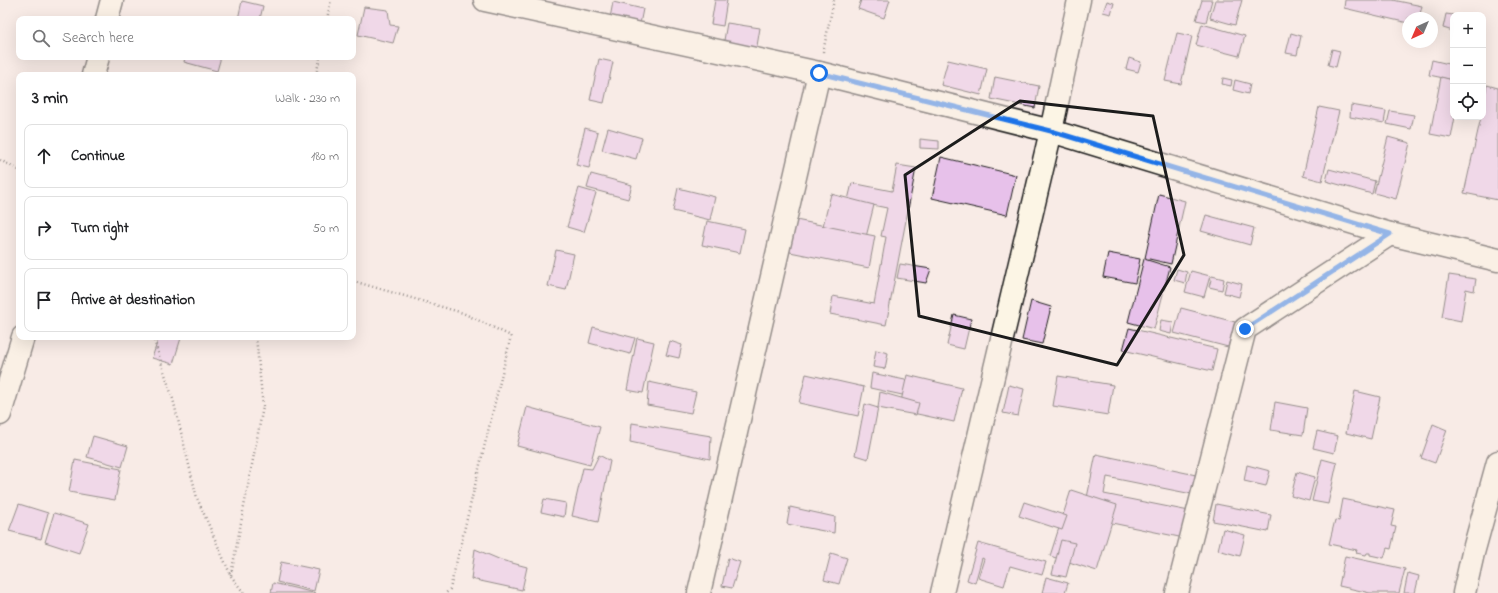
<!DOCTYPE html>
<meta charset="utf-8">
<style>
:root{--surface:#fff;--page:#f2f2f2;--text:#202124;--muted:#757577;--line:#e0e0e0}
body{margin:0;font-family:"Indie Flower",sans-serif;background:var(--page);color:var(--text)}
.controls{position:absolute;right:12px;top:12px;display:grid;overflow:hidden;border-radius:8px;box-shadow:0 4px 16px #0002}
.controls button{width:36px;height:36px;display:grid;place-items:center;padding:0;border:0;border-bottom:1px solid var(--line);background:var(--surface);color:var(--text);font:20px sans-serif}
.compass{position:absolute;left:1402px;top:12px;width:36px;height:36px;border-radius:50%;background:var(--surface);box-shadow:0 4px 16px #0002;rotate:224deg}
.stop{position:absolute;width:12px;height:12px;margin:-9px;border:3px solid #1a73e8;border-radius:50%;background:#fff}
.stop.end{background:#1a73e8;border-color:#fff;box-shadow:0 1px 4px #0008}
.list{margin:0;padding:0;list-style:none}
h2{display:flex;justify-content:space-between;align-items:center;height:52px;margin:0;padding:0 16px;font-size:17px}
h2 small{font-size:13px;font-weight:400;color:var(--muted)}
.list li{display:grid;grid-template-columns:26px 1fr auto;gap:12px;align-items:center;box-sizing:border-box;height:64px;margin:0 8px 8px;padding:0 8px;border:1px solid var(--line);border-radius:8px}
.list b{display:block;font-size:15px;white-space:nowrap}
.list em{font-size:13px;font-style:normal;color:var(--muted)}
.icon{flex:none;width:22px;height:22px;fill:none;stroke:currentColor;stroke-width:2;stroke-linecap:round;stroke-linejoin:round}
.map{position:relative;flex:none;width:1498px;height:593px;overflow:hidden}
.search{position:absolute;background:var(--surface);box-shadow:0 4px 16px #0002;left:16px;top:16px;width:340px;height:44px;display:flex;align-items:center;gap:10px;box-sizing:border-box;padding:0 14px;border-radius:8px;color:var(--muted);font-size:15px}
.panel{position:absolute;background:var(--surface);box-shadow:0 4px 16px #0002;left:16px;top:72px;width:340px;height:268px;border-radius:8px}
.map>svg:first-child{display:block}
</style>
<div class="map">
<svg width="1498" height="593" viewBox="0 0 1498 593">
<rect width="100%" height="100%" fill="#f8ebe6"/>
<filter id="ink" filterUnits="userSpaceOnUse"><feTurbulence type="fractalNoise" baseFrequency=".025" numOctaves="2"/><feDisplacementMap in="SourceGraphic" scale="8" xChannelSelector="R" yChannelSelector="G"/><feConvolveMatrix kernelMatrix="1 2 1 2 8 2 1 2 1" color-interpolation-filters="sRGB"/></filter>
<g filter="url(#ink)">
<g fill="#e7c1ea" stroke="#1c1c1c">
<polygon points="715,0 727,0 723,26 711,24"/>
<polygon points="861,0 890,0 884,18 858,9"/>
<polygon points="1202,0 1212,0 1206,22 1196,20"/>
<polygon points="1215,0 1242,0 1235,25 1210,18"/>
<polygon points="1345,0 1393,0 1422,6 1419,18 1408,18 1408,23 1344,8"/>
<polygon points="242,1 263,6 260,19 238,19"/>
<polygon points="1107,1 1114,3 1111,14 1103,12"/>
<polygon points="613,2 643,9 640,24 610,18"/>
<polygon points="364,7 388,10 390,25 398,26 393,43 358,35"/>
<polygon points="1446,14 1453,15 1453,31 1443,28"/>
<polygon points="727,23 760,28 756,52 723,46"/>
<polygon points="1202,24 1245,36 1239,56 1196,45"/>
<polygon points="1177,33 1192,36 1181,84 1165,81"/>
<polygon points="1291,33 1301,36 1297,55 1286,53"/>
<polygon points="1332,49 1340,51 1336,67 1328,65"/>
<polygon points="185,57 221,57 217,71 184,62"/>
<polygon points="1129,58 1141,62 1138,72 1126,69"/>
<polygon points="599,59 613,62 604,103 590,100"/>
<polygon points="948,60 987,69 981,95 941,85"/>
<polygon points="1432,60 1453,65 1453,80 1429,75"/>
<polygon points="995,77 1039,86 1035,108 991,99"/>
<polygon points="1441,77 1453,80 1453,117 1455,117 1451,138 1430,134"/>
<polygon points="1223,78 1232,80 1231,86 1222,84"/>
<polygon points="1235,80 1250,84 1248,94 1233,90"/>
<polygon points="1487,85 1498,88 1498,200 1464,193 1481,117 1483,117 1483,106"/>
<polygon points="1351,105 1386,111 1384,123 1350,117"/>
<polygon points="1319,107 1339,111 1322,181 1303,176"/>
<polygon points="1390,111 1414,115 1411,129 1387,124"/>
<polygon points="585,128 598,132 589,168 576,165"/>
<polygon points="608,128 642,138 636,159 602,150"/>
<polygon points="1388,137 1410,143 1396,199 1374,193"/>
<polygon points="920,139 939,141 939,149 920,148"/>
<polygon points="941,157 1016,175 1007,215 932,198"/>
<polygon points="897,165 916,168 886,325 830,314 833,296 874,304 886,237 881,236 887,208 848,200 852,183 892,191"/>
<polygon points="1329,169 1375,181 1372,194 1326,181"/>
<polygon points="591,174 632,185 628,199 587,188"/>
<polygon points="579,188 596,193 584,232 567,227"/>
<polygon points="678,188 715,197 710,220 673,211"/>
<polygon points="831,194 874,205 866,237 823,226"/>
<polygon points="1159,194 1185,201 1171,264 1145,258"/>
<polygon points="1206,215 1254,228 1250,245 1201,231"/>
<polygon points="791,219 875,236 869,268 785,251"/>
<polygon points="707,221 745,229 740,253 702,245"/>
<polygon points="556,250 574,254 566,290 548,286"/>
<polygon points="1108,253 1140,259 1135,283 1103,277"/>
<polygon points="1144,259 1170,267 1154,329 1128,322"/>
<polygon points="900,264 931,269 926,283 897,278"/>
<polygon points="1177,269 1187,272 1185,283 1174,280"/>
<polygon points="1191,271 1210,276 1204,297 1185,292"/>
<polygon points="1449,275 1476,279 1474,291 1466,289 1461,321 1442,317"/>
<polygon points="1212,276 1224,279 1222,290 1209,287"/>
<polygon points="1227,280 1242,284 1239,297 1224,293"/>
<polygon points="1031,301 1051,307 1042,344 1022,340"/>
<polygon points="1181,308 1235,322 1228,347 1174,333"/>
<polygon points="954,315 971,319 964,349 947,345"/>
<polygon points="1161,320 1173,322 1171,334 1159,331"/>
<polygon points="593,327 635,338 630,354 589,343"/>
<polygon points="1129,328 1217,349 1212,371 1123,350"/>
<polygon points="159,337 181,338 173,364 152,358"/>
<polygon points="637,338 654,342 643,393 627,390"/>
<polygon points="670,341 682,345 679,358 666,355"/>
<polygon points="876,350 888,353 885,369 873,367"/>
<polygon points="872,373 919,383 916,398 870,388"/>
<polygon points="806,374 864,387 858,416 799,403"/>
<polygon points="907,375 962,388 954,422 899,410"/>
<polygon points="1058,376 1113,385 1108,415 1053,406"/>
<polygon points="649,382 696,392 691,413 647,405"/>
<polygon points="1009,385 1024,389 1018,416 1003,413"/>
<polygon points="1355,391 1380,397 1371,439 1346,433"/>
<polygon points="880,392 919,403 916,415 878,408"/>
<polygon points="1275,402 1307,408 1303,435 1271,430"/>
<polygon points="865,404 878,408 868,459 855,455"/>
<polygon points="527,407 600,427 590,465 517,446"/>
<polygon points="632,423 711,436 710,459 630,442"/>
<polygon points="1433,424 1447,430 1435,463 1421,458"/>
<polygon points="1317,431 1338,436 1334,453 1313,448"/>
<polygon points="93,436 128,446 122,467 87,457"/>
<polygon points="1096,454 1196,475 1192,494 1107,477 1104,494 1189,511 1184,538 1083,517"/>
<polygon points="599,455 610,461 598,522 572,516 583,468 592,469"/>
<polygon points="1322,459 1337,463 1328,504 1312,501"/>
<polygon points="75,460 121,469 115,500 69,492"/>
<polygon points="1247,465 1270,471 1266,486 1244,481"/>
<polygon points="1297,472 1315,477 1309,501 1291,496"/>
<polygon points="1071,490 1117,505 1097,571 1050,556"/>
<polygon points="544,499 566,503 564,517 541,512"/>
<polygon points="1343,499 1395,510 1391,526 1396,527 1391,549 1387,548 1384,558 1370,555 1370,553 1367,553 1366,555 1356,553 1357,550 1329,544 1335,520 1339,521"/>
<polygon points="1024,502 1067,516 1062,530 1019,516"/>
<polygon points="19,504 48,513 41,539 9,531"/>
<polygon points="1216,504 1271,515 1268,532 1213,521"/>
<polygon points="790,507 835,517 834,533 787,524"/>
<polygon points="54,513 89,524 79,553 45,542"/>
<polygon points="1223,529 1245,535 1240,556 1218,550"/>
<polygon points="1061,540 1075,543 1066,577 1052,574"/>
<polygon points="978,543 1046,562 1042,575 1010,566 1004,586 978,578 984,559 982,558 975,583 967,580"/>
<polygon points="475,549 501,560 527,567 522,590 471,579"/>
<polygon points="831,553 847,558 839,584 824,580"/>
<polygon points="1345,556 1405,569 1399,593 1370,593 1339,586"/>
<polygon points="728,558 740,562 732,588 722,586"/>
<polygon points="281,562 319,570 314,591 277,582"/>
<polygon points="1408,573 1419,576 1415,593 1404,593"/>
<polygon points="1046,577 1068,583 1065,593 1042,593"/>
<polygon points="273,583 315,593 271,593"/>
</g>
<g fill="none" stroke-linecap="round" stroke-linejoin="round">
<g stroke="#1c1c1c" stroke-width="25">
<g id="minor">
<polyline points="485,0 819,73 1051,131 1390,234 1498,260"/>
<polyline points="107,19 112,0"/>
<polyline points="93,75 98,57"/>
<polyline points="0,414 23,337"/>
<polyline points="699,593 819,73"/>
<polyline points="942,593 1051,131 1079,0"/>
<polyline points="1177,593 1245,329 1390,234"/>
</g>
</g>
<g stroke="#1c1c1c" stroke-width="25">
<polyline id="highway" points="1464,593 1473,553 1498,462"/>
</g>
<g stroke="#1c1c1c" stroke-width="2.5" stroke-dasharray="1 3" stroke-linecap="butt">
<polyline points="327,19 331,0"/>
<polyline points="823,52 834,0"/>
<polyline points="316,75 320,57"/>
<polyline points="0,160 19,170"/>
<polyline points="353,281 463,313 511,336 450,589 446,593"/>
<polyline points="153,337 173,399 197,498 231,576 244,593"/>
<polyline points="231,575 263,407 256,337"/>
</g>
<use href="#minor" stroke="#fcf5e5" stroke-width="22"/>
<use href="#highway" stroke="#fcf5e5" stroke-width="22"/>
</g>
</g>
<g fill="none" stroke-linecap="round" stroke-linejoin="round" filter="url(#ink)">
<polyline stroke="#1a73e8" stroke-width="5" points="819,73 1051,131 1390,234 1245,329"/>
</g>
<path d="M0 0H1498V593H0ZM1020 101 1153 116 1184 255 1117 365 919 316 905 175Z" fill="#f8ebe6" fill-opacity=".55" fill-rule="evenodd"/>
<path fill="none" stroke="#1c1c1c" stroke-width="3" stroke-linejoin="round" d="M1020 101 1153 116 1184 255 1117 365 919 316 905 175Z"/>
</svg>
<div class="controls">
<button>+</button>
<button>−</button>
<button><svg class="icon" aria-label="locate" viewBox="0 0 24 24"><circle cx="12" cy="12" r="6"/><path d="M12 2v4M12 18v4M2 12h4M18 12h4"/></svg></button>
</div>
<svg class="compass" viewBox="-18 -18 36 36"><path d="M0-13l5 13h-10z" fill="#e53935"/><path d="M0 13l5-13h-10z" fill="#757577"/></svg>
<div class="stop" style="left:819px;top:73px"></div>
<div class="stop end" style="left:1245px;top:329px"></div>
<div class="search"><svg class="icon" aria-label="search" viewBox="0 0 24 24"><circle cx="10" cy="10" r="6"/><path d="M15 15l6 6"/></svg>Search here</div>
<section class="panel">
<h2>3 min<small>Walk · 230 m</small></h2>
<ul class="list">
<li><svg class="icon" aria-label="ahead" viewBox="0 0 24 24"><path d="M12 20V5M6 11l6-6 6 6"/></svg><div><b>Continue</b></div><em>180 m</em></li>
<li><svg class="icon" aria-label="right" viewBox="0 0 24 24"><path d="M7 20v-9h11M14 6l5 5-5 5"/></svg><div><b>Turn right</b></div><em>50 m</em></li>
<li><svg class="icon" aria-label="arrive" viewBox="0 0 24 24"><path d="M6 21V4h12l-3 4 3 4H6"/></svg><div><b>Arrive at destination</b></div></li>
</ul>
</section>
</div>
